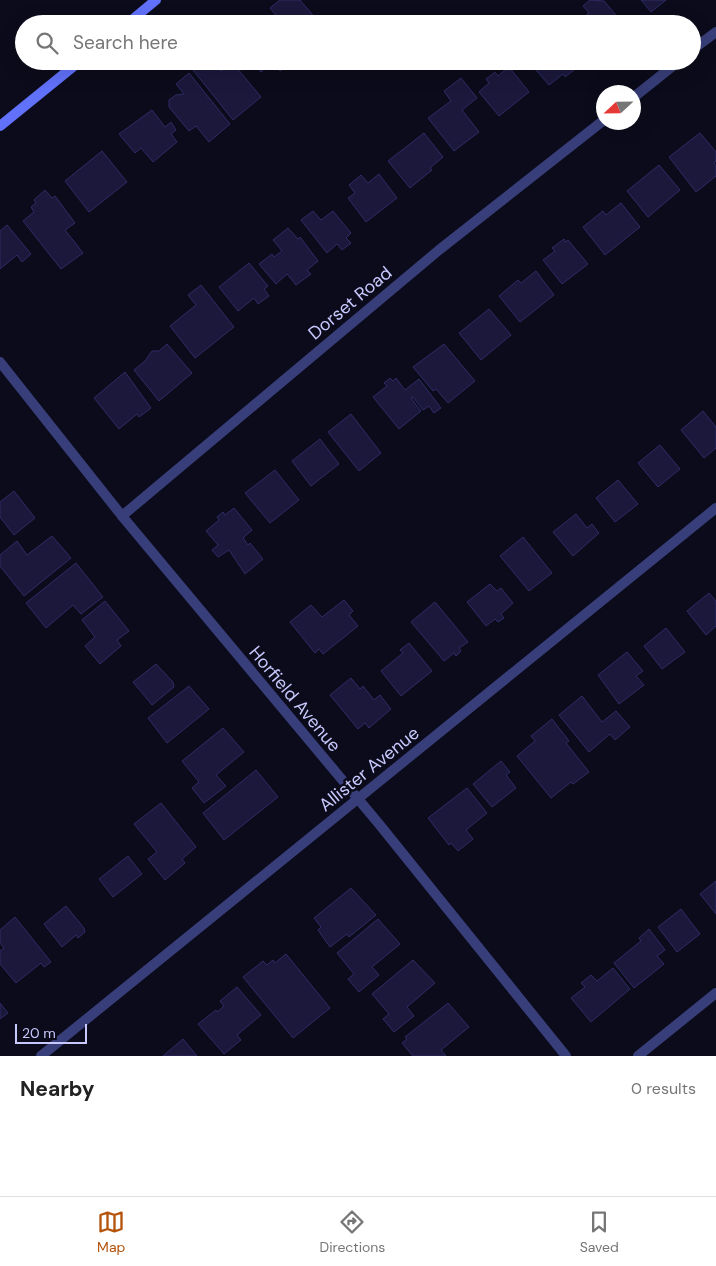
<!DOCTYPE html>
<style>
:root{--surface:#fff;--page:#f2f2f2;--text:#222;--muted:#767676;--line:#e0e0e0;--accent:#b45309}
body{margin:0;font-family:"DM Sans",sans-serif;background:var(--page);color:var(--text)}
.compass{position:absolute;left:596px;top:85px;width:45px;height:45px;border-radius:50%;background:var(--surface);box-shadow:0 5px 20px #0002;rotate:248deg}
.scale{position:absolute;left:15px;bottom:12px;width:72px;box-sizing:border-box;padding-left:5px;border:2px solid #c7c8fd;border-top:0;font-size:14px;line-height:18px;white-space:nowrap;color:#c7c8fd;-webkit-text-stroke:4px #0c0b1b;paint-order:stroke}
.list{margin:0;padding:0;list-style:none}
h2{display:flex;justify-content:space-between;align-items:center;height:65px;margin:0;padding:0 20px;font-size:21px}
h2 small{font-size:16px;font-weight:400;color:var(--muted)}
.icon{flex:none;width:28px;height:28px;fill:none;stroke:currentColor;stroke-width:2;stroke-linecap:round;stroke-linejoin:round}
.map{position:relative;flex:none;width:716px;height:1056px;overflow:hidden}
.search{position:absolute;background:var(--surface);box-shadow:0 5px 20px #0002;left:15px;right:15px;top:15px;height:55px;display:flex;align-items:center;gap:12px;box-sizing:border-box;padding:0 18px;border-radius:28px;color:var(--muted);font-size:19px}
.sheet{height:140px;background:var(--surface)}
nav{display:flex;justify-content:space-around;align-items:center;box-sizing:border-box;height:70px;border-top:1px solid var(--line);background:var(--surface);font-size:14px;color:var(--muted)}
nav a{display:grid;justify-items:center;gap:2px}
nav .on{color:var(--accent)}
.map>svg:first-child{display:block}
</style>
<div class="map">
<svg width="716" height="1056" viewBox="0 0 716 1056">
<rect width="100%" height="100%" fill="#0c0b1b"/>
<g fill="#1b183b" stroke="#2f2b66">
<polygon points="280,0 300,0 317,20 313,24 283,24 270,8"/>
<polygon points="590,0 604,1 620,20 622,18 625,21 624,24 576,24 589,13 583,6"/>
<polygon points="641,0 666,0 651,12"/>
<polygon points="252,16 258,24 242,24"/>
<polygon points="204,61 213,61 221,71 232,62 261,97 233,120 193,70"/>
<polygon points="252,61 288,61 290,63 280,71 272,62 261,72"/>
<polygon points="579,61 577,63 579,66 565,77 563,74 549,85 529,62"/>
<polygon points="509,67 529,92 499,116 479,92 489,83 486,79 495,72 498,76"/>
<polygon points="189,73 230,124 209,142 196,126 189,131 169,107 169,100 176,95 184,94 176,84"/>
<polygon points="461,78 477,98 462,110 479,132 454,151 428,118 451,101 444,91"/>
<polygon points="152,110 165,127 171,122 176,130 171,134 177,142 153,162 141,148 135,153 119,134"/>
<polygon points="424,133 443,157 430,168 432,170 410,188 388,161"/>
<polygon points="700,133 716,152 716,161 714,163 716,166 716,176 696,192 669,157"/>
<polygon points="102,151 127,182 89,212 65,181"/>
<polygon points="659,165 680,190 648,217 627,191"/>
<polygon points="379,174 397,198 366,222 348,198 355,193 349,185 361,175 368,183"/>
<polygon points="45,190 52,198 55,196 75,223 65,230 83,253 61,269 23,221 34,212 31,207 36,203 34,200"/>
<polygon points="621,203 640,227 605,255 583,227 603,211 606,215"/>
<polygon points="313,211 321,220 333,211 351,233 346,238 351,243 342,250 337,244 327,253 301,220"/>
<polygon points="7,225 31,254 22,262 17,255 0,269 0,231"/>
<polygon points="288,228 298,239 300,237 318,261 307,270 311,274 296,285 287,274 276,284 259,264 272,254 274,257 282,251 273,240"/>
<polygon points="564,239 566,242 568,240 588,264 562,284 543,260 555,251 552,248"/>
<polygon points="249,263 268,286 264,289 269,296 258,304 254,298 238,311 219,287"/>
<polygon points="536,271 554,295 520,322 499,296 518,280 521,283"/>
<polygon points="201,285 234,327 195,358 170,326 196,305 188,295"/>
<polygon points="489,309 511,335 481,360 459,333"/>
<polygon points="167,344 192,373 159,401 134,370 145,361 152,351 159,351"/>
<polygon points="444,344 475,381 448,403 436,389 433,391 413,367"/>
<polygon points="125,372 151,408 139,417 137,414 119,429 94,398"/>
<polygon points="390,378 393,381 396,378 405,390 419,379 441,408 434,413 429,406 423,410 413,397 411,398 421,411 399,429 373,397 387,386 384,383"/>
<polygon points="703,411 716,427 716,448 704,458 681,430"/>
<polygon points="351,414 381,453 359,471 328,432"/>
<polygon points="320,439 339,464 311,486 292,461"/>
<polygon points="660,445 680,469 658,487 638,463"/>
<polygon points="275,470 299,500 270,523 245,493"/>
<polygon points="618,480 638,504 615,522 596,498"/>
<polygon points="14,491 35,518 14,535 0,517 0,502"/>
<polygon points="234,508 252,530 243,538 248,545 250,543 263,559 245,574 229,550 218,557 212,550 218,545 206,531 219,520 217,517 223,512 225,515"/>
<polygon points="576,514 587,528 592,524 599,533 573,556 553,532"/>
<polygon points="52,536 71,558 24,596 0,566 0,555 17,541 27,555"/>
<polygon points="523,537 552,573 529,591 500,556"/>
<polygon points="76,563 103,597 81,614 73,605 46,628 26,603"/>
<polygon points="490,584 497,591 501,588 513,603 501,614 504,618 498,622 495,619 486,626 467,602"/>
<polygon points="709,593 716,601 716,626 706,635 687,611"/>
<polygon points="344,600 353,611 349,615 358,626 323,654 319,649 315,653 290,622 311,605 322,617"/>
<polygon points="105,601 129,631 117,640 121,646 100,664 85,646 95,637 82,620"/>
<polygon points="435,602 468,642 459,648 461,651 456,656 454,653 444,661 411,622"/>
<polygon points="666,628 685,652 662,669 644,646"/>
<polygon points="409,643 432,671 401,696 381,671 403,653 400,650"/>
<polygon points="627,652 643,671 636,676 644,685 619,704 598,675"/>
<polygon points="156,664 173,682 174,687 152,705 133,682"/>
<polygon points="351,678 360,689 363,686 374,700 380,695 391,709 369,728 365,723 358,729 330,695"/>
<polygon points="189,686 209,709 167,743 148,718"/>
<polygon points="582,696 602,722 616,711 630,727 615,740 610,734 589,752 559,715"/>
<polygon points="552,719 569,741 566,743 589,772 573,784 571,782 551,798 517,756 535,741 531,736"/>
<polygon points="223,728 244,752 216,775 226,786 204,803 192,788 199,782 182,761"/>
<polygon points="501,761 510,772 506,775 516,788 492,807 473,784"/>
<polygon points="256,770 278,797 224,840 203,813"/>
<polygon points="467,788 487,813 466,830 473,839 458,851 451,843 449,845 428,818"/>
<polygon points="161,803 196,847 182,859 185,863 165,880 148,859 157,852 134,824"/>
<polygon points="128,856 142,874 113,897 99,879"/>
<polygon points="716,881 716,914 700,894"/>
<polygon points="351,888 376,915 349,937 347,934 330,947 318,930 321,927 314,918"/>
<polygon points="66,906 84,928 85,932 78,938 76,935 62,947 44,924"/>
<polygon points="681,909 700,934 677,952 658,927"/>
<polygon points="15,917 51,962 44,967 41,963 16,983 0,964 0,951 4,948 0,943 0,930"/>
<polygon points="378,919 400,944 372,967 379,975 359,992 348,979 354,974 337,953"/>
<polygon points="649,929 665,950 657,956 664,964 634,988 614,963 641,941 639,938"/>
<polygon points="286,954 330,1008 293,1038 243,977 263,961 267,965 273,960 275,963"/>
<polygon points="413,960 435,983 407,1007 414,1016 394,1032 383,1019 389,1014 372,994"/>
<polygon points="613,968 630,989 591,1022 571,998 585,987 581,983 591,975 597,981"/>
<polygon points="237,987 261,1015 237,1035 241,1040 224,1054 198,1024 216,1010 217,1012 224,1006 220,1001"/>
<polygon points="0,1003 8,1013 0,1019"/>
<polygon points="448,1003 469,1027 441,1050 446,1056 413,1056 402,1043 407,1039 405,1037"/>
<polygon points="183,1039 197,1056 163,1056"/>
</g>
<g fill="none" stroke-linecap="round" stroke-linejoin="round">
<g stroke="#383e79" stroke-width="10">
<polyline points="692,50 716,32"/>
<polyline points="634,97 679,61"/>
<polyline points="0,362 122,516 379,824 566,1056"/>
<polyline points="122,516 439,250 604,120"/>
<polyline points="41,1056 716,508"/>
<polyline points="638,1056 716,993"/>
</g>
<g stroke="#6171fa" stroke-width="10">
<polyline points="127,24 156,0"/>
<polyline points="0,126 80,61"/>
</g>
</g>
<g text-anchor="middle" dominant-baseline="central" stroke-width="5" stroke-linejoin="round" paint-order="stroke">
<g font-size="18" fill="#c7c8fd" stroke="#0c0b1b">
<text transform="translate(350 303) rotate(-40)">Dorset Road</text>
<text transform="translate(295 699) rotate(50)">Horfield Avenue</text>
<text transform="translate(369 769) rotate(-39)">Allister Avenue</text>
</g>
</g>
</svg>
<svg class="compass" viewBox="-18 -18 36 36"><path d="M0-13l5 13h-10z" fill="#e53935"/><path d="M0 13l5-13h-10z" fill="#767676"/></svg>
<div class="scale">20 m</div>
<div class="search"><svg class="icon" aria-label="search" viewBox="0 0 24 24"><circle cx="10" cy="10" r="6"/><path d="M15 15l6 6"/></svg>Search here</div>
</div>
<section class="sheet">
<h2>Nearby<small>0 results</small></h2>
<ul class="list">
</ul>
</section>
<nav>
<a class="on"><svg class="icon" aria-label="map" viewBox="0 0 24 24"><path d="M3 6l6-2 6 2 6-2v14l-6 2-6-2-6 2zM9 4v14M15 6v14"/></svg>Map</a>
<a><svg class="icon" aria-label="directions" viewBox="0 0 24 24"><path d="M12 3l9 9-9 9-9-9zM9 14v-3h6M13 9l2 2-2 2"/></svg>Directions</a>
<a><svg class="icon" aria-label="saved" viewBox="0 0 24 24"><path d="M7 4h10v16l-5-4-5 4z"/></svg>Saved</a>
</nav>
